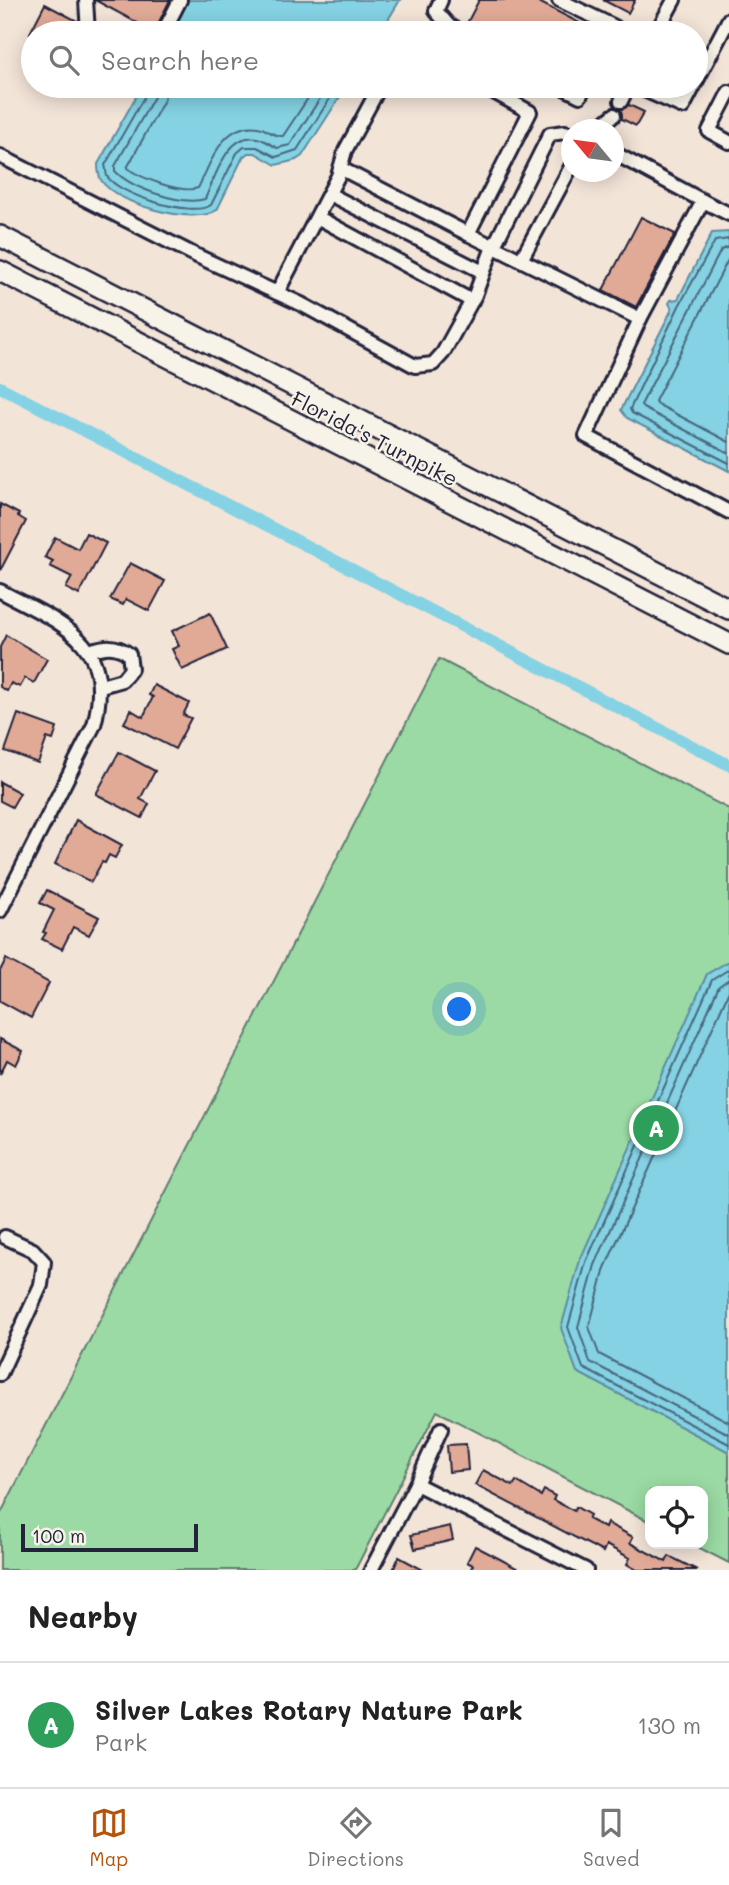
<!DOCTYPE html>
<style>
:root{--surface:#fff;--page:#f6f6f6;--text:#222;--muted:#767676;--line:#e0e0e0;--accent:#b45309}
body{margin:0;font-family:Mali,sans-serif;background:var(--page);color:var(--text)}
.controls{position:absolute;right:21px;bottom:21px;display:grid;overflow:hidden;border-radius:14px;box-shadow:0 4px 18px #0003}
.controls button{width:63px;height:63px;display:grid;place-items:center;padding:0;border:0;border-bottom:2px solid var(--line);background:var(--surface);color:var(--text);font:35px sans-serif}
.compass{position:absolute;left:561px;top:119px;width:63px;height:63px;border-radius:50%;background:var(--surface);box-shadow:0 4px 18px #0003;rotate:299deg}
.scale{position:absolute;left:21px;bottom:18px;width:177px;box-sizing:border-box;padding-left:7px;border:4px solid #22223b;border-top:0;font-size:19px;line-height:24px;white-space:nowrap;color:#22223b;-webkit-text-stroke:5px #f7f3e8;paint-order:stroke}
.you{position:absolute;left:460px;top:1010px;width:24px;height:24px;margin:-18px;border:5px solid #fff;border-radius:50%;background:#1a73e8;box-shadow:0 0 0 10px #1a73e833}
.badge{display:grid;place-items:center;width:46px;height:46px;border-radius:50%;background:var(--accent);color:#fff;font-size:23px;font-weight:700}
.pin{position:absolute;translate:-50% -50%;border:4px solid #fff;box-shadow:0 2px 7px #0006}
.list{margin:0;padding:0;list-style:none}
h2{display:flex;justify-content:space-between;align-items:center;height:91px;margin:0;padding:0 28px;font-size:30px}
h2 small{font-size:23px;font-weight:400;color:var(--muted)}
.list li{display:grid;grid-template-columns:46px 1fr auto;gap:21px;align-items:center;box-sizing:border-box;height:126px;padding:0 28px;border-top:2px solid var(--line)}
.list b{display:block;font-size:26px;white-space:nowrap}
.list p{margin:0;font-size:23px;white-space:nowrap;color:var(--muted)}
.list em{font-size:23px;font-style:normal;color:var(--muted)}
.icon{flex:none;width:38px;height:38px;fill:none;stroke:currentColor;stroke-width:2;stroke-linecap:round;stroke-linejoin:round}
.map{position:relative;flex:none;width:729px;height:1570px;overflow:hidden}
.search{position:absolute;background:var(--surface);box-shadow:0 4px 18px #0003;left:21px;right:21px;top:21px;height:77px;display:flex;align-items:center;gap:18px;box-sizing:border-box;padding:0 24px;border-radius:38px;color:var(--muted);font-size:26px}
.sheet{height:217px;background:var(--surface)}
nav{display:flex;justify-content:space-around;align-items:center;box-sizing:border-box;height:98px;border-top:2px solid var(--line);background:var(--surface);font-size:19px;color:var(--muted)}
nav a{display:grid;justify-items:center;gap:4px}
nav .on{color:var(--accent)}
.map>svg:first-child{display:block}
</style>
<div class="map">
<svg width="729" height="1570" viewBox="0 0 729 1570">
<rect width="100%" height="100%" fill="#f3e4d8"/>
<filter id="ink" filterUnits="userSpaceOnUse"><feTurbulence type="fractalNoise" baseFrequency=".0143" numOctaves="2"/><feDisplacementMap in="SourceGraphic" scale="14" xChannelSelector="R" yChannelSelector="G"/><feConvolveMatrix kernelMatrix="1 2 1 2 8 2 1 2 1" color-interpolation-filters="sRGB"/></filter>
<g filter="url(#ink)">
<polygon fill="#9bdaa4" stroke="#5e7e70" stroke-width="2" points="439,659 729,809 729,1563 692,1544 703,1544 703,1491 650,1491 650,1522 437,1411 355,1570 0,1570 0,1515"/>
<g fill="#84d2e3" stroke="#5d8ca0" stroke-width="2">
<polygon points="188,0 400,0 380,33 171,33"/>
<path d="M142 86H347L302 156 296 160 276 165 255 153H248L243 157 217 210C193 226 116 204 101 180 99 176 98 169 98 164Z"/>
<polygon points="728,232 729,233 729,471 627,418 621,410 672,309 669,303 671,300 678,299 712,233"/>
<polygon points="729,961 729,1452 577,1372 561,1328 580,1260 707,974"/>
</g>
<g fill="none" stroke-linecap="round" stroke-linejoin="round">
<g stroke="#49687e" stroke-width="2">
<path d="M148 86 147 92 105 165C106 167 106 174 107 176 118 195 193 218 211 205L237 153 244 147H257L276 157 297 150 338 86"/>
<path d="M157 86 155 95 115 166V171C131 188 181 206 205 199 215 178 227 132 257 138 264 139 271 145 277 148L290 145 328 86"/>
<path d="M167 86 164 100 127 168C141 178 181 194 198 188 211 163 222 122 258 127 268 129 274 137 283 136L316 86"/>
<polyline points="729,239 715,241 679,306 630,409 632,413 729,463"/>
<polyline points="729,247 721,250 641,405 643,408 729,453"/>
<polyline points="729,258 655,401 657,404 729,442"/>
<polyline points="729,969 712,980 586,1262 568,1327 583,1368 729,1444"/>
<polyline points="729,979 719,986 595,1265 578,1327 590,1362 729,1434"/>
<polyline points="729,991 605,1268 589,1327 599,1354 729,1422"/>
</g>
<polyline stroke="#84d2e3" stroke-width="12" points="0,387 729,765"/>
</g>
<g fill="#e1aa97" stroke="#22223b" stroke-width="2">
<polygon points="95,0 170,0 154,32"/>
<polygon points="479,0 535,0 599,33 483,33 466,25"/>
<polygon points="603,0 635,0 628,13"/>
<polygon points="45,4 79,22 75,33 30,33"/>
<polygon points="629,105 644,112 636,126 622,119 621,110"/>
<polygon points="641,217 675,234 636,307 603,290"/>
<polygon points="0,504 19,514 18,516 26,521 0,571"/>
<polygon points="86,533 106,543 79,595 66,588 72,577 50,566 53,561 45,557 55,537 78,549"/>
<polygon points="130,563 165,581 149,611 126,599 123,605 110,599"/>
<polygon points="210,613 227,649 182,670 172,649 179,646 172,631"/>
<polygon points="6,635 47,659 34,683 25,678 20,687 11,683 7,691 0,687 0,647"/>
<polygon points="154,685 189,703 183,715 191,718 175,749 124,723 131,710 143,717 153,697 149,695"/>
<polygon points="18,714 57,728 53,740 47,738 38,763 5,751"/>
<polygon points="119,752 155,771 140,799 149,804 142,818 96,794"/>
<polygon points="0,782 20,793 12,807 0,801"/>
<polygon points="76,820 122,845 115,858 109,855 105,863 102,862 91,882 55,864"/>
<polygon points="47,890 99,917 89,935 73,927 62,949 42,939 46,933 43,932 54,910 40,903"/>
<polygon points="6,959 49,983 31,1018 0,1001 0,971"/>
<polygon points="0,1039 23,1051 16,1065 7,1060 0,1074"/>
<polygon points="466,1444 468,1470 449,1472 447,1445"/>
<polygon points="483,1470 513,1486 516,1481 541,1496 544,1490 555,1496 553,1500 574,1511 576,1507 590,1515 588,1519 605,1528 607,1523 633,1537 630,1543 666,1562 669,1556 697,1570 637,1570 627,1564 630,1558 606,1545 603,1552 475,1485"/>
<polygon points="450,1526 453,1540 415,1549 411,1535"/>
<polygon points="475,1546 500,1559 520,1570 470,1570 473,1565 467,1562"/>
<polygon points="399,1557 423,1570 393,1570"/>
</g>
<g fill="none" stroke-linecap="round" stroke-linejoin="round">
<g stroke="#22223b" stroke-width="18">
<g id="minor">
<polyline points="86,0 88,33"/>
<polyline points="441,0 436,11 449,26 462,33"/>
<polyline points="559,0 615,27 612,33"/>
<polyline points="163,33 180,0"/>
<polyline points="656,33 674,0"/>
<polyline points="696,82 729,19"/>
<polyline points="483,86 530,112 468,234 640,319"/>
<polyline points="560,86 580,96 585,86"/>
<polyline points="635,86 683,107 694,86"/>
<polyline points="729,92 709,131 729,142"/>
<polyline points="621,101 628,86"/>
<polyline points="596,130 614,115"/>
<polyline points="614,153 703,201"/>
<polyline points="0,156 195,255 301,304 415,366 433,364 443,353 475,295 491,252 550,134 565,132 572,134"/>
<polyline points="340,168 468,234"/>
<polyline points="329,194 483,272"/>
<polyline points="729,214 703,201 640,319 586,436 729,512"/>
<polyline points="317,217 472,301"/>
<polyline points="521,260 572,165"/>
<polyline points="277,293 338,176 345,151 380,86"/>
<path d="M0 591C63 624 116 642 94 725L0 911"/>
<path d="M89 651C105 646 115 644 129 654L131 669 122 680 101 686"/>
<polyline points="0,1374 41,1285 44,1262 33,1250 5,1237"/>
<polyline points="416,1484 586,1570"/>
<polyline points="371,1570 416,1484 441,1429"/>
</g>
</g>
<g stroke="#22223b" stroke-width="24">
<g id="highway">
<polyline points="0,236 729,609"/>
<polyline points="0,271 729,644"/>
</g>
</g>
<use href="#minor" stroke="#f7f3e8" stroke-width="12"/>
<use href="#highway" stroke="#f7f3e8" stroke-width="19"/>
</g>
</g>
<g text-anchor="middle" dominant-baseline="central" stroke-width="5" stroke-linejoin="round" paint-order="stroke">
<g font-size="21" fill="#22223b" stroke="#f7f3e8">
<text transform="translate(375 438) rotate(27)">Florida's Turnpike</text>
</g>
</g>
</svg>
<div class="controls">
<button><svg class="icon" aria-label="locate" viewBox="0 0 24 24"><circle cx="12" cy="12" r="6"/><path d="M12 2v4M12 18v4M2 12h4M18 12h4"/></svg></button>
</div>
<svg class="compass" viewBox="-18 -18 36 36"><path d="M0-13l5 13h-10z" fill="#e53935"/><path d="M0 13l5-13h-10z" fill="#767676"/></svg>
<div class="scale">100 m</div>
<div class="you"></div>
<div class="pin badge" style="left:656px;top:1128px;background:#2e9e5b">A</div>
<div class="search"><svg class="icon" aria-label="search" viewBox="0 0 24 24"><circle cx="10" cy="10" r="6"/><path d="M15 15l6 6"/></svg>Search here</div>
</div>
<section class="sheet">
<h2>Nearby<small></small></h2>
<ul class="list">
<li><span class="badge" style="background:#2e9e5b">A</span><div><b>Silver Lakes Rotary Nature Park</b><p>Park</p></div><em>130 m</em></li>
</ul>
</section>
<nav>
<a class="on"><svg class="icon" aria-label="map" viewBox="0 0 24 24"><path d="M3 6l6-2 6 2 6-2v14l-6 2-6-2-6 2zM9 4v14M15 6v14"/></svg>Map</a>
<a><svg class="icon" aria-label="directions" viewBox="0 0 24 24"><path d="M12 3l9 9-9 9-9-9zM9 14v-3h6M13 9l2 2-2 2"/></svg>Directions</a>
<a><svg class="icon" aria-label="saved" viewBox="0 0 24 24"><path d="M7 4h10v16l-5-4-5 4z"/></svg>Saved</a>
</nav>
